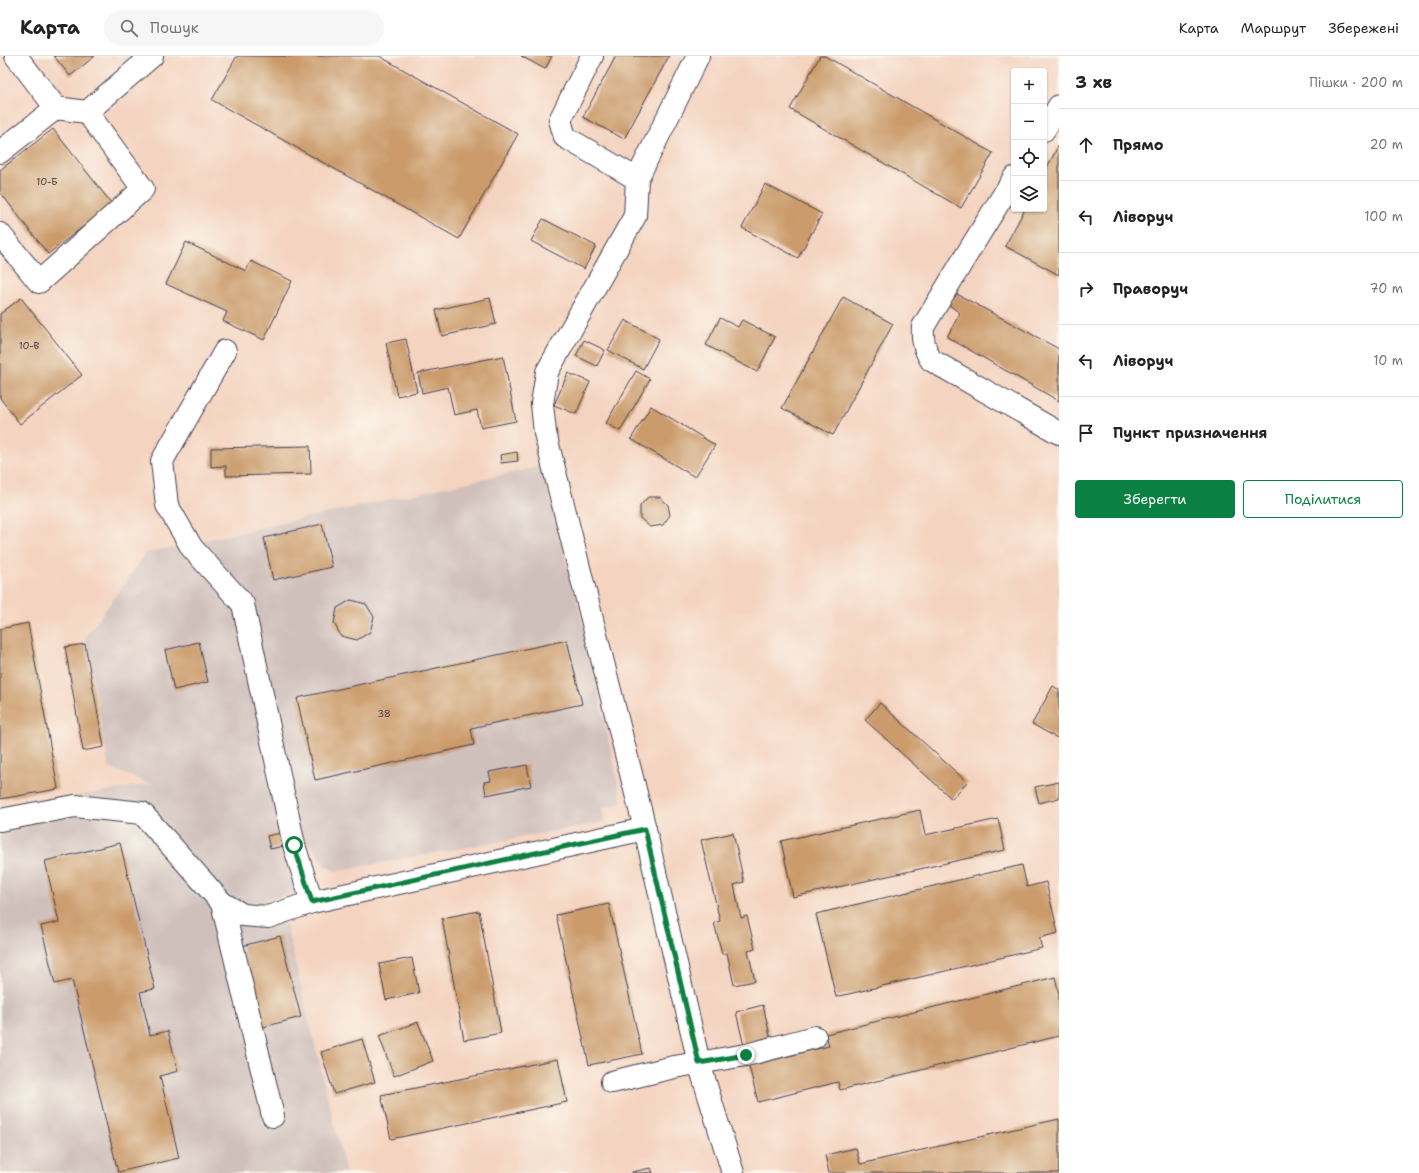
<!DOCTYPE html>
<html lang="uk">
<meta charset="utf-8">
<style>
:root{--surface:#fff;--page:#f6f6f6;--text:#222;--muted:#767676;--line:#e0e0e0;--accent:#0b8043}
body{margin:0;font-family:"Shantell Sans",sans-serif;background:var(--page);color:var(--text)}
.controls{position:absolute;right:12px;top:12px;display:grid;overflow:hidden;border-radius:4px;box-shadow:0 1px 3px #0004}
.controls button{width:36px;height:36px;display:grid;place-items:center;padding:0;border:0;border-bottom:1px solid var(--line);background:var(--surface);color:var(--text);font:20px sans-serif}
.stop{position:absolute;width:12px;height:12px;margin:-9px;border:3px solid #0b8043;border-radius:50%;background:#fff}
.stop.end{background:#0b8043;border-color:#fff;box-shadow:0 1px 4px #0008}
.list{margin:0;padding:0;list-style:none}
h2{display:flex;justify-content:space-between;align-items:center;height:52px;margin:0;padding:0 16px;font-size:17px}
h2 small{font-size:13px;font-weight:400;color:var(--muted)}
.list li{display:grid;grid-template-columns:26px 1fr auto;gap:12px;align-items:center;box-sizing:border-box;height:72px;padding:0 16px;border-top:1px solid var(--line)}
.list b{display:block;font-size:15px;white-space:nowrap}
.list em{font-size:13px;font-style:normal;color:var(--muted)}
.actions{display:flex;gap:8px;padding:12px 16px}
.actions a{flex:1;padding:9px 0;border:1px solid var(--accent);border-radius:4px;text-align:center;font-size:14px;color:var(--accent)}
.actions .main{background:var(--accent);color:#fff}
.icon{flex:none;width:22px;height:22px;fill:none;stroke:currentColor;stroke-width:2;stroke-linecap:round;stroke-linejoin:round}
.map{position:relative;flex:none;width:1059px;height:1117px;overflow:hidden}
header{display:flex;align-items:center;gap:24px;box-sizing:border-box;height:56px;padding:0 20px;background:var(--surface);border-bottom:1px solid var(--line)}
header strong{font-size:19px}
nav{display:flex;gap:22px;margin-inline-start:auto;font-size:14px}
.search{width:280px;height:36px;background:var(--page);display:flex;align-items:center;gap:10px;box-sizing:border-box;padding:0 14px;border-radius:22px;color:var(--muted);font-size:15px}
main{display:flex}
aside{flex:1;background:var(--surface)}
.map>svg:first-child{display:block}
</style>
<header>
<strong>Карта</strong>
<div class="search"><svg class="icon" aria-label="search" viewBox="0 0 24 24"><circle cx="10" cy="10" r="6"/><path d="M15 15l6 6"/></svg>Пошук</div>
<nav><a>Карта</a><a>Маршрут</a><a>Збережені</a></nav>
</header>
<main>
<div class="map">
<svg width="1059" height="1117" viewBox="0 0 1059 1117">
<rect width="100%" height="100%" fill="#fbf7ec"/>
<filter id="ink" filterUnits="userSpaceOnUse"><feTurbulence type="fractalNoise" baseFrequency=".025" numOctaves="2"/><feDisplacementMap in="SourceGraphic" scale="8" xChannelSelector="R" yChannelSelector="G"/><feConvolveMatrix kernelMatrix="1 2 1 2 8 2 1 2 1" color-interpolation-filters="sRGB"/></filter>
<filter id="wash" filterUnits="userSpaceOnUse"><feTurbulence type="fractalNoise" baseFrequency=".012" numOctaves="4" result="noise"/><feDisplacementMap in="SourceGraphic" scale="16" xChannelSelector="R" yChannelSelector="G"/><feGaussianBlur stdDeviation="0.9" result="paint"/><feColorMatrix in="noise" values="0 0 0 0 0 0 0 0 0 0 0 0 0 0 0 0 0 1.4 0 .05"/><feComposite in="paint" operator="in"/></filter>
<g filter="url(#wash)">
<rect width="100%" height="100%" fill="#f5dcbf"/>
<path fill="#f4d3c0" fill-rule="evenodd" d="M0 0H1059V1117H0ZM1014 15H1044V153H1014Z"/>
<polygon fill="#d0c0bc" points="542,410 588,587 622,747 602,751 605,766 336,815 324,809 317,796 307,787 285,791 295,838 265,844 286,869 346,1117 0,1117 0,753 151,728 109,712 85,582 146,497"/>
<g id="blocks">
<g fill="#cb9b6c">
<polygon points="54,0 95,0 70,20"/>
<polygon points="237,0 379,0 518,78 459,183 212,44"/>
<polygon points="521,0 552,0 545,13"/>
<polygon points="616,0 669,0 624,83 583,61"/>
<polygon points="820,0 825,0 993,97 961,152 790,53"/>
<polygon points="53,73 112,148 48,198 0,136 0,114"/>
<polygon points="1059,89 1059,219 1005,190 1025,153 1044,153 1044,117"/>
<polygon points="765,128 822,158 798,202 742,172"/>
<polygon points="543,163 596,190 584,213 531,185"/>
<polygon points="186,186 246,215 251,205 292,225 264,284 223,265 227,256 166,228"/>
<polygon points="957,238 1059,293 1059,345 947,281 960,257 949,249"/>
<polygon points="843,241 893,268 833,379 782,352"/>
<polygon points="21,242 82,319 20,368 0,342 0,258"/>
<polygon points="490,242 496,268 442,280 436,254"/>
<polygon points="720,262 738,271 742,264 775,281 757,316 706,289"/>
<polygon points="625,264 659,283 643,313 608,294"/>
<polygon points="406,283 417,336 397,340 386,287"/>
<polygon points="584,284 605,294 597,310 576,300"/>
<polygon points="503,300 516,365 481,372 477,354 454,359 448,331 422,337 418,317"/>
<polygon points="636,315 650,323 620,375 606,367"/>
<polygon points="568,317 590,326 576,358 554,349"/>
<polygon points="651,350 715,389 695,421 631,383"/>
<polygon points="310,390 311,418 226,420 226,410 211,411 211,392"/>
<polygon points="517,396 518,405 501,407 500,399"/>
<polygon points="648,441 660,441 668,449 670,459 663,469 650,471 640,462 640,450"/>
<polygon points="322,468 332,511 273,524 264,482"/>
<polygon points="351,544 366,548 374,561 370,576 357,584 341,580 334,567 337,552"/>
<polygon points="28,567 58,733 0,743 0,573"/>
<polygon points="567,584 582,648 471,672 474,689 315,724 297,642"/>
<polygon points="199,586 208,626 174,634 165,594"/>
<polygon points="85,588 104,691 83,695 65,591"/>
<polygon points="1053,630 1059,634 1059,683 1032,668"/>
<polygon points="880,647 967,726 952,743 865,664"/>
<polygon points="527,709 531,730 486,739 484,726 491,725 489,716"/>
<polygon points="1059,726 1059,742 1039,747 1035,731"/>
<polygon points="920,754 925,779 998,763 1005,794 793,841 781,785"/>
<polygon points="281,777 284,790 270,793 267,780"/>
<polygon points="733,777 744,826 734,829 741,862 747,860 755,893 748,895 755,925 734,929 727,897 722,898 718,882 714,867 720,865 701,784"/>
<polygon points="120,787 155,933 140,936 150,979 168,975 178,1015 160,1020 179,1102 118,1116 72,924 55,928 41,870 59,866 45,805"/>
<polygon points="1022,809 1027,831 1046,826 1058,877 1039,882 1042,892 836,941 816,858"/>
<polygon points="609,848 642,998 589,1009 556,859"/>
<polygon points="479,855 501,977 464,984 442,862"/>
<polygon points="280,880 301,961 263,971 242,890"/>
<polygon points="412,902 419,937 386,944 379,908"/>
<polygon points="1055,921 1059,938 1059,980 840,1034 838,1026 758,1046 749,1010 829,990 826,978"/>
<polygon points="763,949 771,984 744,990 736,956"/>
<polygon points="418,966 433,1005 394,1020 379,980"/>
<polygon points="362,983 375,1026 334,1038 321,996"/>
<polygon points="558,1003 567,1046 391,1083 381,1039"/>
<polygon points="1059,1063 1059,1117 829,1117 825,1099 856,1092 860,1108"/>
<polygon points="651,1112 653,1117 632,1117 632,1116"/>
</g>
</g>
</g>
<g filter="url(#ink)">
<use href="#blocks" fill-opacity="0" stroke="#423e4f" stroke-width="1"/>
<g fill="none" stroke-linecap="round" stroke-linejoin="round">
<g stroke="#423e4f" stroke-width="24">
<g id="minor">
<polyline points="16,0 56,52 87,56 152,0"/>
<polyline points="592,0 560,64 565,81 637,123"/>
<polyline points="698,0 637,123 635,160 547,316 542,348 545,377 645,773 699,1007 733,1117"/>
<polyline points="1044,74 1059,50"/>
<polyline points="0,96 56,52"/>
<path d="M1014 122 970 193 923 271C922 284 924 292 931 304L1059 377"/>
<polyline points="0,178 39,226 143,133 87,56"/>
<polyline points="225,295 162,405 167,449 192,492 243,548 294,789 312,846 645,773"/>
<polyline points="0,764 75,750 142,757 222,847 243,859 268,861 312,846"/>
<polyline points="222,847 273,1060"/>
<polyline points="612,1026 674,1011 746,999 815,981"/>
</g>
</g>
<use href="#minor" stroke="#fff" stroke-width="22"/>
</g>
</g>
<g fill="none" stroke-linecap="round" stroke-linejoin="round" filter="url(#ink)">
<polyline stroke="#0b8043" stroke-width="5" points="294,789 312,846 645,773 699,1007 746,999"/>
</g>
<g text-anchor="middle" dominant-baseline="central" stroke-width="3" stroke-linejoin="round" paint-order="stroke">
<g font-size="10" fill="#4c4047">
<text x="47" y="125">10-Б</text>
<text x="29" y="289">10-В</text>
<text x="384" y="657">38</text>
</g>
</g>
</svg>
<div class="controls">
<button>+</button>
<button>−</button>
<button><svg class="icon" aria-label="locate" viewBox="0 0 24 24"><circle cx="12" cy="12" r="6"/><path d="M12 2v4M12 18v4M2 12h4M18 12h4"/></svg></button>
<button><svg class="icon" aria-label="layers" viewBox="0 0 24 24"><path d="M12 4l9 5-9 5-9-5zM3 14l9 5 9-5"/></svg></button>
</div>
<div class="stop" style="left:294px;top:789px"></div>
<div class="stop end" style="left:746px;top:999px"></div>
</div>
<aside>
<h2>3 хв<small>Пішки · 200 m</small></h2>
<ul class="list">
<li><svg class="icon" aria-label="ahead" viewBox="0 0 24 24"><path d="M12 20V5M6 11l6-6 6 6"/></svg><div><b>Прямо</b></div><em>20 m</em></li>
<li><svg class="icon" aria-label="left" viewBox="0 0 24 24"><path d="M17 20v-9H6M10 6l-5 5 5 5"/></svg><div><b>Ліворуч</b></div><em>100 m</em></li>
<li><svg class="icon" aria-label="right" viewBox="0 0 24 24"><path d="M7 20v-9h11M14 6l5 5-5 5"/></svg><div><b>Праворуч</b></div><em>70 m</em></li>
<li><svg class="icon" aria-label="left" viewBox="0 0 24 24"><path d="M17 20v-9H6M10 6l-5 5 5 5"/></svg><div><b>Ліворуч</b></div><em>10 m</em></li>
<li><svg class="icon" aria-label="arrive" viewBox="0 0 24 24"><path d="M6 21V4h12l-3 4 3 4H6"/></svg><div><b>Пункт призначення</b></div></li>
</ul>
<div class="actions"><a class="main">Зберегти</a><a>Поділитися</a></div>
</aside>
</main>
